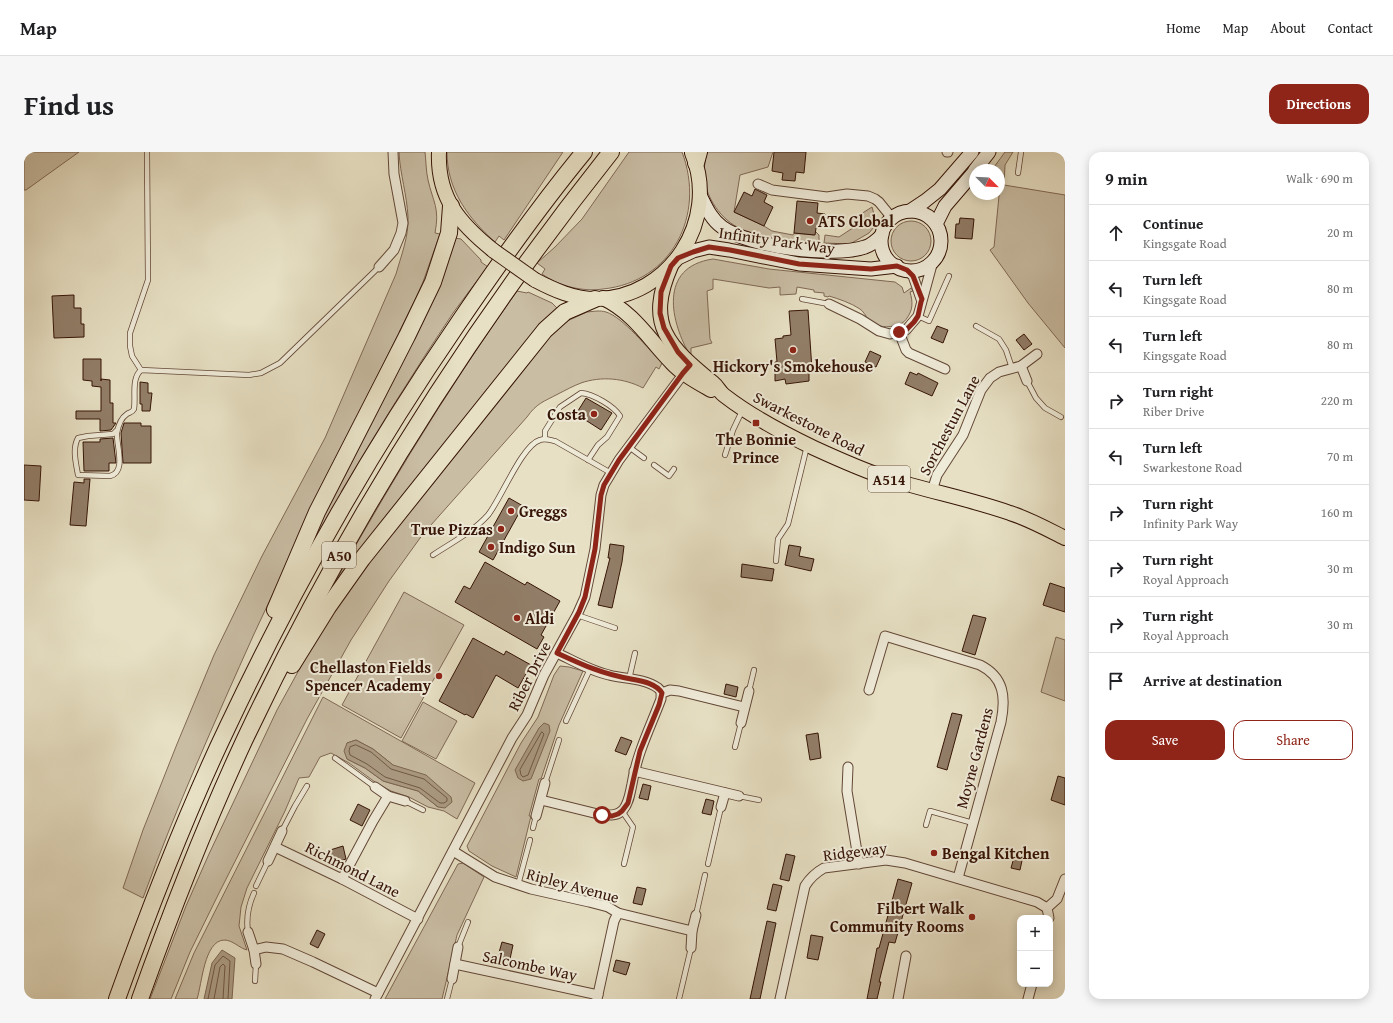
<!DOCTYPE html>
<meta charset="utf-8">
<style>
:root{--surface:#fff;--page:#f6f6f6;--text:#202124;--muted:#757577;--line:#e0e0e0;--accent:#8f2418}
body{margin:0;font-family:"Gentium Book Plus",serif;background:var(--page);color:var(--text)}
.controls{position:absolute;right:12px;bottom:12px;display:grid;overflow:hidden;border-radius:8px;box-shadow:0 2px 10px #0003}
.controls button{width:36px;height:36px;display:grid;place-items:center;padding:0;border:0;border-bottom:1px solid var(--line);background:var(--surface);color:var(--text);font:20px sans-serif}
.compass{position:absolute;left:945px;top:12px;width:36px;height:36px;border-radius:50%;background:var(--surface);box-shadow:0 2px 10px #0003;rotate:114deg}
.stop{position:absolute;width:12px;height:12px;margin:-9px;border:3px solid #8f2418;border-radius:50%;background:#fff}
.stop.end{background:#8f2418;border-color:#fff;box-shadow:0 1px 4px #0008}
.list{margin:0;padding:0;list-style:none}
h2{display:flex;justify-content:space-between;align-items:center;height:52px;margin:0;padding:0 16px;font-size:17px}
h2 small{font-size:13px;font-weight:400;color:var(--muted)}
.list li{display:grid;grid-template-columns:26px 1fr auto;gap:12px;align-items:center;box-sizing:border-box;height:56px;padding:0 16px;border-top:1px solid var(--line)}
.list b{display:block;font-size:15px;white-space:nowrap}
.list p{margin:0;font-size:13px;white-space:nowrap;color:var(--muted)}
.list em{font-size:13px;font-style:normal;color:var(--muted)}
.actions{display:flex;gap:8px;padding:12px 16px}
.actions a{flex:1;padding:9px 0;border:1px solid var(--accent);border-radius:12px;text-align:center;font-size:14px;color:var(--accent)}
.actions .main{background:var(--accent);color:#fff}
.icon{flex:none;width:22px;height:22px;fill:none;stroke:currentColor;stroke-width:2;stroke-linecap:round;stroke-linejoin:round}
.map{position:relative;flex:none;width:1041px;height:847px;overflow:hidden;border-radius:12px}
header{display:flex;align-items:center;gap:24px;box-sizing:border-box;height:56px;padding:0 20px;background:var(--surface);border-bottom:1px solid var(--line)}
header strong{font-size:19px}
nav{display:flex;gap:22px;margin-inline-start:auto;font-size:14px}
.intro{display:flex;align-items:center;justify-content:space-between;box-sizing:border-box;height:96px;padding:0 24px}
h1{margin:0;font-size:28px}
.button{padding:10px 18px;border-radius:12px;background:var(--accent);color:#fff;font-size:14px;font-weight:700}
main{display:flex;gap:24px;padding:0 24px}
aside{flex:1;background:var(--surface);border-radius:12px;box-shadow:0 2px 10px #0003}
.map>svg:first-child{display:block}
</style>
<header>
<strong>Map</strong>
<nav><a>Home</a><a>Map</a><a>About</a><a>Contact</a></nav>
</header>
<div class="intro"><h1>Find us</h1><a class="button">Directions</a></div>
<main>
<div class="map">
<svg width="1041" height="847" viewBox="0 0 1041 847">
<rect width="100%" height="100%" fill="#e7e0c4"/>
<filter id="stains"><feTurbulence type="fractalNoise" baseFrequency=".005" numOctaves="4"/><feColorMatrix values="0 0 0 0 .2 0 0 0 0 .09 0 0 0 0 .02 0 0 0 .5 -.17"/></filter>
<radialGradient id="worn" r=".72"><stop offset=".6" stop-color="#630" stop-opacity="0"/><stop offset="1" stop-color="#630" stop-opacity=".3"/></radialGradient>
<g fill="#c9bda4" stroke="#806855" fill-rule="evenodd">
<polygon points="7,0 55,0 2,38 0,38 0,3"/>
<path d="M375 0H401C402 9 402 19 404 28 409 50 416 56 411 81L416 82 399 130 390 150C335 260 282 370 230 482 191 569 152 656 119 746L99 736 119 678 153 592 190 503 238 404 301 286 372 122C377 104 385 84 384 65 383 43 376 22 375 0Z"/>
<path d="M423 0H539L480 88 475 84 471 90C444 66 423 38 423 0Z"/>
<path d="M605 0H658C682 63 648 130 579 137 558 140 535 134 518 122L521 117 513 111 531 95 558 67Z"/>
<path d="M683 0H749L744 15 716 23 710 60 740 74 748 79 769 83 770 81 790 83 791 79 795 83V92C775 90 756 87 737 83 731 81 723 80 717 77 697 68 682 46 680 24 680 16 681 8 683 0Z"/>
<polygon points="981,0 989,0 981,13 980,33 1041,43 1041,196 1004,151 966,98 970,95 975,44 975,18 968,18"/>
<polygon points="848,55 851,66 850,75 845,81 826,92 800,91 801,83 815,85 841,68 837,62"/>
<circle cx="887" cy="89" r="20"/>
<path d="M431 86 437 87 457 108V110L464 115C452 130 440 146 429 161 390 219 353 279 317 340L318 341 285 401 282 402Z"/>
<path d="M689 107 745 117 871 130 878 135 880 141 887 136 889 139 886 140C889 150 889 158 883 166 880 171 875 173 870 174 860 176 851 174 844 167 842 164 839 159 836 157 827 151 815 147 805 144L804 145 800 144V141L790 140V138L773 135 772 142 756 143V135L745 136 689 127V137L683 139 686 187 688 191 667 196V205C646 170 634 115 689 107Z"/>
<path d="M493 139 503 141 504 140 528 151 534 157 289 470C351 356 418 245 493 139Z"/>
<path d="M573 159C576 159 579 159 582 160 599 165 625 198 638 211L635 217 632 215 619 236C600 226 577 224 557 231 549 234 542 238 534 242 519 250 513 251 503 265L399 382 365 429 327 488 283 567 195 741 166 800 147 847H126L162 754 185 702 253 558 293 485 327 435 358 394 540 167 543 169 563 160Z"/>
<polygon points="380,440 440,473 377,586 318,553"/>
<polygon points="1032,485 1041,488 1041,549 1017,540"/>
<polygon points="536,514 545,515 559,519 535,573 517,627 515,627 505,664 507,664 492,725 468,714 445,699 443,694 497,591 514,565 530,523"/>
<path d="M299 545 451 631 433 667 420 659 404 655 385 645 367 639 351 630 325 611 307 601 296 605 285 625 275 626 261 659 223 736 217 755 215 774 223 798C215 796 209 788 200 788 180 789 178 832 173 847H151L170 801ZM332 588 349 597 369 613 414 655 394 639 359 629 341 616 323 607V591Z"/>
<polygon points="399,550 433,569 412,607 378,589"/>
<polygon points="439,711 460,725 433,783 418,847 361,847 434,712"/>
</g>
<g fill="#ab9b83" stroke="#7c6551">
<polygon points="520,571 525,573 526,579 507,627 499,629 494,626 491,618 515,576"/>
<polygon points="332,588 349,597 369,613 402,623 427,645 428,650 421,656 414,655 394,639 359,629 341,616 323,607 320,599 323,591"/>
<polygon points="198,798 211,806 208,847 180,847 188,811"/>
</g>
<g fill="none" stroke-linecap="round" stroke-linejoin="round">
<g stroke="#705844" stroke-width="1">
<polygon points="518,580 520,582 504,623 499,625 497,623 496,618"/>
<polygon points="332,593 347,600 367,617 400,627 423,646 423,649 420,651 416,651 396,636 361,625 343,612 326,603 325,599 326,595"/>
<polyline points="184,847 191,813 199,804 206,809 204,847"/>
<polyline points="190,847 196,815 199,812 201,814 199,847"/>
</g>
</g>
<g fill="#927e69" stroke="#361406">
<polygon points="750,0 782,0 780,21 772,20 771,29 758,28 759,21 748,19"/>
<polygon points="731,37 743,43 740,50 749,55 740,74 710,60 720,40 728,44"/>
<polygon points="773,49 794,51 793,61 801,62 799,76 792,76 791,83 770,81"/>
<polygon points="936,66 950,67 948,87 931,86 932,72 935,72"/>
<polygon points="50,143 50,156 57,156 57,172 60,172 60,185 30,186 28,144"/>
<polygon points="784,158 788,218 785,218 785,229 762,232 761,227 751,229 751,210 753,210 751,187 759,186 759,184 767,183 765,159"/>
<polygon points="913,174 924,178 919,191 907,186"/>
<polygon points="1000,182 1008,192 1000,198 992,188"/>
<polygon points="846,199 857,204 852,215 841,210"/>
<polygon points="59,207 77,207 77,229 77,227 86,228 86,251 89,251 89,271 92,271 87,278 76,279 76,267 52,267 52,259 77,259 77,235 68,234 68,229 59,228"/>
<polygon points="886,220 893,223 894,221 914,231 908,244 881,232"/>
<polygon points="116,230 124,231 124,241 128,241 126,259 118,259 118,252 116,252"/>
<polygon points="562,246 588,261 577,278 552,262"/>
<polygon points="100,271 117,271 117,274 127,274 127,311 99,311 97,281"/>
<polygon points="89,286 92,311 85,311 85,319 60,319 59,290 76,290 76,287"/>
<polygon points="0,313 17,314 15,349 0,348"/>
<polygon points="60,327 66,327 62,374 46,373 50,330 60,331"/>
<polygon points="485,346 499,354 469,408 455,400"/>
<polygon points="586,392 600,394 598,410 588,456 574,453 586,406 584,406"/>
<polygon points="765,393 777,395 775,404 790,407 787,419 761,413"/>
<polygon points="461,410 501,433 503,430 536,449 517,483 520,485 513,497 431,450 440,434 446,437"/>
<polygon points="718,412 750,417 748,429 717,425"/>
<polygon points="1026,431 1041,436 1041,460 1019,453"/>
<polygon points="949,463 962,466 951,503 938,499"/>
<polygon points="449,486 480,503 482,499 507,513 494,536 472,523 449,566 442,562 441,563 415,549"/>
<polygon points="702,532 714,535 712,545 700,542"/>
<polygon points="928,561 938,563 923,618 913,615"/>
<polygon points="794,581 797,606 786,608 782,583"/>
<polygon points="597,585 608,589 602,603 591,599"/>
<polygon points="1034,624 1041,626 1041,653 1027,648"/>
<polygon points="619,632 627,634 624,648 615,646"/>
<polygon points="682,647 690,649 687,663 678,661"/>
<polygon points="334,652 346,658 338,674 326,668"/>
<polygon points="319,694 322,707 306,713 303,699"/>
<polygon points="762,702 771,704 765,729 756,727"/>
<polygon points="991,702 999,704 996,718 987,716"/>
<polygon points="874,727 888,731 871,791 865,790 855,830 857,830 853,847 843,847 853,796 855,796"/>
<polygon points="749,732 758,734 752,759 743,757"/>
<polygon points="613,735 622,737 618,753 609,751"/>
<polygon points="743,769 752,771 736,847 726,847"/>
<polygon points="293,778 301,782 294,796 286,792"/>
<polygon points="787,783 799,785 794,808 783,806"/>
<polygon points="478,790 489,793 486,807 474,804"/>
<polygon points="592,808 606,811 602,823 589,819"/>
</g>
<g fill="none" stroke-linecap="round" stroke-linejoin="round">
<g stroke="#624736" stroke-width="6">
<g id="lane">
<polyline points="994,21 997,0"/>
<polyline points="778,147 805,152"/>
<polyline points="894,164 905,169 925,124"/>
<polyline points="952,174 975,187 982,198 988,216"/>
<polyline points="117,218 108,204 106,194 106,181 124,128 123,0"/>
<polyline points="1003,229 1012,246 1021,256 1037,265"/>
<path d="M94 277 89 282 64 284 54 286C48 297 52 311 54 323L86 324C103 320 92 293 93 281 94 275 97 266 103 262 106 260 108 261 110 257 112 244 107 227 117 218L225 223 237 221 256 211 355 115"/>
<path d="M521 287V279L536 255 557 241C569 242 590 254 596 264L583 285 574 293 564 308"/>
<polyline points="605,295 620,306"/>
<polyline points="701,303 709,278 718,259"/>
<polyline points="630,313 645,324 650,317"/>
<path d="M409 403C427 391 449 380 464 363 477 347 498 293 516 288 521 286 526 288 531 289L587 321"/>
<polyline points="752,409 754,387 764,372 783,294"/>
<polyline points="553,463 591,476"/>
<polyline points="605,527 611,501"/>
<polyline points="725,539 730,518"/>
<polyline points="542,569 566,517"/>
<polyline points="711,595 717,571"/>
<polyline points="311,606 351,635"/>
<polyline points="521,631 535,588"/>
<polyline points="715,644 735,648"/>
<polyline points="381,649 399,658"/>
<polyline points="598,659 609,675 600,712"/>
<polyline points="902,673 906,659 949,671"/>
<polyline points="509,676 512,664"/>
<polyline points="258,679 271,654 283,634"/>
<polyline points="684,712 697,655"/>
<polyline points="494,733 506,688"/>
<polyline points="232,734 244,709"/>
<polyline points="672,763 681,723"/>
<path d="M224 780C222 766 224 754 230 741"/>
<polyline points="434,795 444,770"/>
<polyline points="231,829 232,812"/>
<polyline points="423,847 428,827"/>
<polyline points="655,847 667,796"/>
</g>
</g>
<g stroke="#624736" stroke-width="11">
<g id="street">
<polyline points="923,0 924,0"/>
<polyline points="734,32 748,38 803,45 823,42 844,44 851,47 855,50 868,66"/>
<polyline points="355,115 370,98 377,81 379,71 370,22 369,0"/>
<polyline points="883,118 889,124 897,147"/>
<polyline points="805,152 836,167 855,179 866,182 882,178 894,164 909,109"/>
<polyline points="875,180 882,198 885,201 921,217"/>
<polyline points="997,214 1003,229"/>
<polyline points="908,339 913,323 939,283 957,238 966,226 975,220 997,214 1013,202"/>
<path d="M845 538 861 484 956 513C980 525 982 545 977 570L934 726"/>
<polyline points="638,541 646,538 655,539 720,555"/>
<polyline points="717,571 725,539"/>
<polyline points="824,615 823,639 835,712"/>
<polyline points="610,619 715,644"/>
<polyline points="351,635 364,644 381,649"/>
<path d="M517 648 578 663C586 663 593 664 599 658 605 651 606 641 608 632 613 601 626 576 637 547 637 542 638 539 634 536 620 526 600 527 585 523 567 519 550 509 533 501"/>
<polyline points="697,655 701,641"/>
<polyline points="512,664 521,631"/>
<polyline points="251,695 318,727 394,767"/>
<polyline points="429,699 471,725 507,737 565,750 584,755 594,761 668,779"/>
<polyline points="244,709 258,679"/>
<polyline points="318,727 349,669 364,644"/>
<polyline points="1023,756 1033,747 1041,727"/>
<polyline points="1023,756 1025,766"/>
<polyline points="224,780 230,798 232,812"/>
<polyline points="667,796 668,779 672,763"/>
<polyline points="230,798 242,795 259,797 289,810 354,841"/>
<polyline points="431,812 574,843"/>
<polyline points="428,827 434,795"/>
<polyline points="351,847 488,586 503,563 520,523 553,463 561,445 571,397 577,343 580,333 595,308 663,217"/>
<polyline points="573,847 590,769 594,761"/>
<path d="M756 847 781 734C786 726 791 721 800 716L862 708 881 711 1013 750 1023 756"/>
<polyline points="874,847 882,804"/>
<polyline points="1004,847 1008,832"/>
</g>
</g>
<g stroke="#361406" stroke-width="15">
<g id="secondary">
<polyline points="951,18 965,0"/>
<path d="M676 43C682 55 687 67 698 75 725 95 810 106 841 95 848 93 853 88 858 83"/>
<polyline points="886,59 901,49 916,37 948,0"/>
<circle cx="887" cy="89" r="30"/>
<polyline points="912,72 921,54 951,19"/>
<polyline points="654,106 669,99 685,95 705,98 775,112 847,117 873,114"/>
</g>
</g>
<g stroke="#361406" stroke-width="16">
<g id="primary">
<path d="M415 0C413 46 436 72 470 99"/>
<path d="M647 114C621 173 644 194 689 231 694 235 696 241 701 244 728 265 759 281 790 296 814 307 838 318 863 326 903 339 946 347 986 361 1005 367 1023 377 1041 386"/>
<path d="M511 128C530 138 550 147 572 147 646 146 696 68 668 1"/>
<path d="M579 146C610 161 624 186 647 210 658 222 673 230 687 238"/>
</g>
</g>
<g stroke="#361406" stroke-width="18">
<g id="highway">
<polyline points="672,11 675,0"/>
<polyline points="251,458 293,360 383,184 409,130 425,81 427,54"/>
<polyline points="268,513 304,455 338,407 521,178 541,160 571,147"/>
<path d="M93 847C126 755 161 664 203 576 269 436 345 301 433 173 473 114 514 56 560 0"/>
<path d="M116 847C147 760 181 673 220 589 319 379 442 182 587 0"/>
</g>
</g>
<use href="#lane" stroke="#efebd9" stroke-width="4.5"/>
<use href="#street" stroke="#efebd9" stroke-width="9"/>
<use href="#secondary" stroke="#efebd9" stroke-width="13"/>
<use href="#primary" stroke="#e7e0c4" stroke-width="14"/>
<use href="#highway" stroke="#e7e0c4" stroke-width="16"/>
<g stroke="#361406" stroke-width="16" stroke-linecap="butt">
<polyline id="primary-bridge" points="470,99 511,128"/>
</g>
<use href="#primary-bridge" stroke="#e7e0c4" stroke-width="14"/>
</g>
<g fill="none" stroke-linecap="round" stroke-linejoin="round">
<path stroke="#8f2418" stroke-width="5" d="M578 663 588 664 594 662 598 659 604 651 616 599 635 553 638 541C632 531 617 529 607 527 578 522 559 513 533 501L555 460 561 445 571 397 577 343 580 333 595 308 659 221 666 213 654 200 640 176 636 161 637 140 647 114 654 106 669 100 685 95 706 98 775 112 847 117 873 114 883 118 889 124 898 147 897 150 894 164 890 170 882 178 875 180"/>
</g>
<g fill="#8f2418" stroke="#efebd9" stroke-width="1.5">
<circle cx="786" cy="69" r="4"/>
<circle cx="769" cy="198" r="4"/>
<circle cx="570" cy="262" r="4"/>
<rect x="728" y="267" width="8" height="8" rx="2"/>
<circle cx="487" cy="359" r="4"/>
<circle cx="477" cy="377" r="4"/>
<circle cx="467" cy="395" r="4"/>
<circle cx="493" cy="466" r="4"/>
<circle cx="415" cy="524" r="4"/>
<circle cx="910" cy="701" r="4"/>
<circle cx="948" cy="765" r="4"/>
</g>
<g text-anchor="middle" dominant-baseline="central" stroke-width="4" stroke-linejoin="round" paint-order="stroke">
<g fill="#efebd9" stroke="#6e5445" stroke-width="1">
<rect x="844" y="314" width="42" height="26" rx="3"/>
<rect x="298" y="390" width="34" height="26" rx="3"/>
</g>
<g font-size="15" font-weight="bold" fill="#361406">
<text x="865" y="327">A514</text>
<text x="315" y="403">A50</text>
</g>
<g font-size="16" font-weight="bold" fill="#361406" stroke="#efebd9" text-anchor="start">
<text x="794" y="69">ATS Global</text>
<text x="769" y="214" text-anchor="middle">Hickory's Smokehouse</text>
<text x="562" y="262" text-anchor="end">Costa</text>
<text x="732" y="287" text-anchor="middle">The Bonnie<tspan x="732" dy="18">Prince</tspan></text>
<text x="495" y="359">Greggs</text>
<text x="469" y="377" text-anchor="end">True Pizzas</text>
<text x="475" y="395">Indigo Sun</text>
<text x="501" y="466">Aldi</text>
<text x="407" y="515" text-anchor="end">Chellaston Fields<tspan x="407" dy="18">Spencer Academy</tspan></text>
<text x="918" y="701">Bengal Kitchen</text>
<text x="940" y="756" text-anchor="end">Filbert Walk<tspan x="940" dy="18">Community Rooms</tspan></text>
</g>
<g font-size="16" fill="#361406" stroke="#efebd9">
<text transform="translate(753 88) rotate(8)">Infinity Park Way</text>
<text transform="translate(785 271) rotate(27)">Swarkestone Road</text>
<text transform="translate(925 273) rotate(-62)">Sorchestun Lane</text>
<text transform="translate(505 524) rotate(-63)">Riber Drive</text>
<text transform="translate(950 606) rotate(-75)">Moyne Gardens</text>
<text transform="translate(831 699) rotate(-7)">Ridgeway</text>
<text transform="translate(329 717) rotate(27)">Richmond Lane</text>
<text transform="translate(549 733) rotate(15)">Ripley Avenue</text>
<text transform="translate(506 813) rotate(12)">Salcombe Way</text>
</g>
</g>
<rect width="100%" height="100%" filter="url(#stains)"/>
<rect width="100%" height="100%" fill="url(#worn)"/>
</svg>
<div class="controls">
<button>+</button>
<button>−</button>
</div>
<svg class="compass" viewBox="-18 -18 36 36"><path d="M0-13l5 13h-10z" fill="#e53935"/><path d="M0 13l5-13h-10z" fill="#757577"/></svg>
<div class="stop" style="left:578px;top:663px"></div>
<div class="stop end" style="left:875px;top:180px"></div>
</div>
<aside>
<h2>9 min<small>Walk · 690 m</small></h2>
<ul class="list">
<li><svg class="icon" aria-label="ahead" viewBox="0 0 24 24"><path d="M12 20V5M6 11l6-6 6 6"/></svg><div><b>Continue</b><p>Kingsgate Road</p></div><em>20 m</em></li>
<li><svg class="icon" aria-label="left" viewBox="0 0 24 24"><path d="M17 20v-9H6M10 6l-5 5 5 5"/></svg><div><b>Turn left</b><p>Kingsgate Road</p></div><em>80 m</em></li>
<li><svg class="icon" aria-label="left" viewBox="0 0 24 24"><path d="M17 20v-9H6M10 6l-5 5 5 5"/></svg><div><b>Turn left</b><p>Kingsgate Road</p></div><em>80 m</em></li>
<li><svg class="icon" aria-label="right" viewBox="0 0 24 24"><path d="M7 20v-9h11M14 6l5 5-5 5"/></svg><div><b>Turn right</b><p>Riber Drive</p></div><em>220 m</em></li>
<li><svg class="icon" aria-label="left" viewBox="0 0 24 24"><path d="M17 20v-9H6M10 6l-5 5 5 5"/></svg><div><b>Turn left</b><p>Swarkestone Road</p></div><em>70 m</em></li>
<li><svg class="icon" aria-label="right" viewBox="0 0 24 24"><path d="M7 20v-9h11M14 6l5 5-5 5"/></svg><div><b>Turn right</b><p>Infinity Park Way</p></div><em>160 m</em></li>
<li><svg class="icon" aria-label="right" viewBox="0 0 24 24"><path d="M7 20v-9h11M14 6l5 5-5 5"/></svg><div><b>Turn right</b><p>Royal Approach</p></div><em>30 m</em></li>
<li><svg class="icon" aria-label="right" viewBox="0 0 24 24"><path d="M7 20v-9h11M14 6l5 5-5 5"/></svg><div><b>Turn right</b><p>Royal Approach</p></div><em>30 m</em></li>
<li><svg class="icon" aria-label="arrive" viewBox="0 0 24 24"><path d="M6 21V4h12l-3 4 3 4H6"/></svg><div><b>Arrive at destination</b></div></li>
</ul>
<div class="actions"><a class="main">Save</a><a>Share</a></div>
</aside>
</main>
